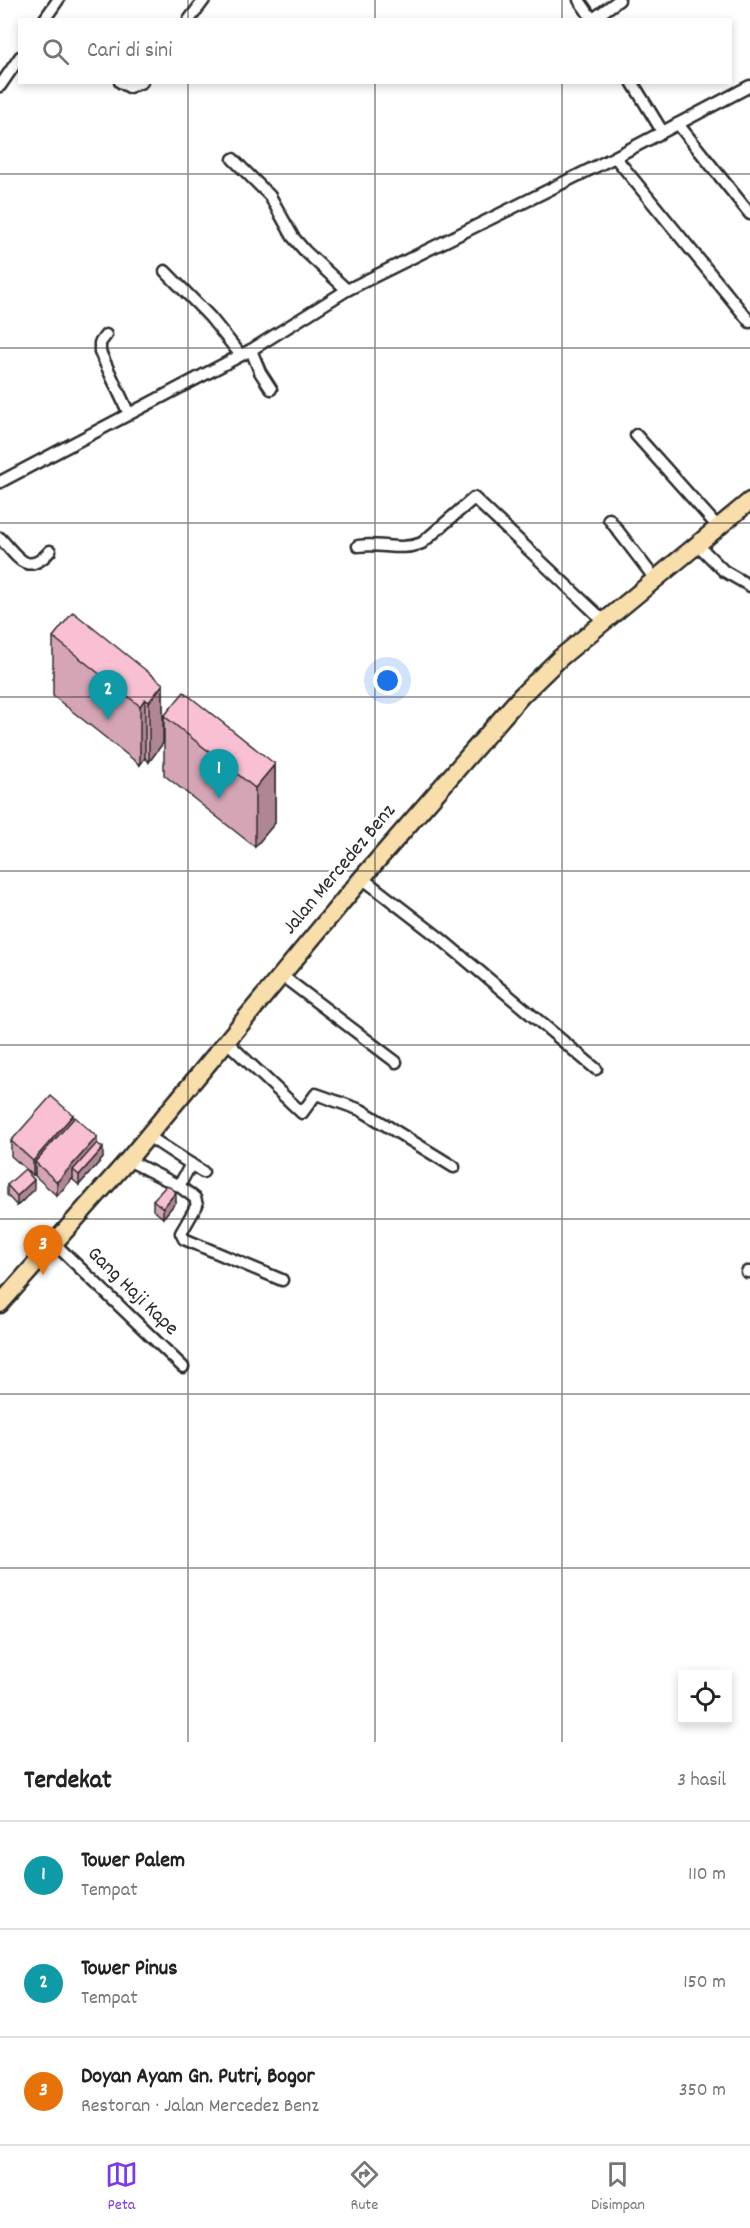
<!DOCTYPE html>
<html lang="id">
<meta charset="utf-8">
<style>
:root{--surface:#fff;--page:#f6f6f6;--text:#222;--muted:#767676;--line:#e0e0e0;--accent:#7c3aed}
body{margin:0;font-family:Dekko,sans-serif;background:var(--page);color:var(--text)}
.controls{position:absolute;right:18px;bottom:18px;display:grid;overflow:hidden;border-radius:0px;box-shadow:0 3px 9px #0003}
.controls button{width:54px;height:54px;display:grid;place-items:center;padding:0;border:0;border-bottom:2px solid var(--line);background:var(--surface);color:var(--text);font:30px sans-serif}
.you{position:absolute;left:388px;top:681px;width:21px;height:21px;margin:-15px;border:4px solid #fff;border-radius:50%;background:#1a73e8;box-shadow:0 0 0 9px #1a73e833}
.badge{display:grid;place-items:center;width:39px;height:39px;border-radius:50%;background:var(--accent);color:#fff;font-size:20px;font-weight:700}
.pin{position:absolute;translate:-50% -50px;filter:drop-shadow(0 2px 3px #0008)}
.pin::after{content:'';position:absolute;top:32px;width:21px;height:18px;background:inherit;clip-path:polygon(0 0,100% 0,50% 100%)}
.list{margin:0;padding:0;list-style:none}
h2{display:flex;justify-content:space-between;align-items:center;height:78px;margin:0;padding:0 24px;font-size:26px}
h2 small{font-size:20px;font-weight:400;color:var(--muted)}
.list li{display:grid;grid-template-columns:39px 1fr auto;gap:18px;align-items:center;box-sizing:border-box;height:108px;padding:0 24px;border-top:2px solid var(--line)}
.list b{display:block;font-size:22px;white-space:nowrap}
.list p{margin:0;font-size:20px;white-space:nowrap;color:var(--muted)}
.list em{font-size:20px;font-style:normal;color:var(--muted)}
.icon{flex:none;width:33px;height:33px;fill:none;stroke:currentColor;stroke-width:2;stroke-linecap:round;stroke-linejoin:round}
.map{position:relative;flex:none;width:750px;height:1742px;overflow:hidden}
.search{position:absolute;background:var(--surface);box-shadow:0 3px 9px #0003;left:18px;right:18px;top:18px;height:66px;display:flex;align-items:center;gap:15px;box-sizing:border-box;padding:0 21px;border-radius:0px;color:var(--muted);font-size:22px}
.sheet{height:402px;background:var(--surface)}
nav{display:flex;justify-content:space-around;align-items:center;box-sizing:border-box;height:84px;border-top:2px solid var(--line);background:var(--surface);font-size:16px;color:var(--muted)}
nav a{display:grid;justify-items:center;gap:3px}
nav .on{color:var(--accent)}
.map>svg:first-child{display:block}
</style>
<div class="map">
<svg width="750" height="1742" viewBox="0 0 750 1742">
<rect width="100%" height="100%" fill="#fff"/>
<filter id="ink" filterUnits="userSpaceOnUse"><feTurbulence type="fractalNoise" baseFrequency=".0167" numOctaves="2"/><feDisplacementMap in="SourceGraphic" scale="12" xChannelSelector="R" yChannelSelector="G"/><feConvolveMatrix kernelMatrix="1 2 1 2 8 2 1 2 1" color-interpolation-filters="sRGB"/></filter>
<g filter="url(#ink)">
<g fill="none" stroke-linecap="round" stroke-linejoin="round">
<g stroke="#2b2b2b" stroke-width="15">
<g id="street">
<polyline points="579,0 593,20"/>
<polyline points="593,19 619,0"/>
<polyline points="44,20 58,0"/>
<polyline points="189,20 204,0"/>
<polyline points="120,82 129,87 142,82"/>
<polyline points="632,82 662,131"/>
<polyline points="0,86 20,57"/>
<polyline points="678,124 750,214"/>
<polyline points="615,157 750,322"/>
<polyline points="233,159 270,196 293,237 305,251 347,290"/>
<polyline points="165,271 210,317 240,354"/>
<polyline points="106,335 100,343 100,352 129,414"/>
<polyline points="251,350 260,372 271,389"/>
<polyline points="636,435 718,527"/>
<polyline points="0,482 251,350 347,290 615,157 750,86"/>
<polyline points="609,519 655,579"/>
<path d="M0 538C19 558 27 577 50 551"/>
<polyline points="697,544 724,571 750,586"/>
<path d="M358 546C379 542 401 552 422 543L474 498 604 621"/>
<polyline points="362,878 441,939 596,1069"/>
<polyline points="281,975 396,1062"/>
<polyline points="226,1041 302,1113 316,1094 361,1110 454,1167"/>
<polyline points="148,1136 203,1172"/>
<polyline points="128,1160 179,1186 195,1198 197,1205 181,1233 184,1239 282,1280"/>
<polyline points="179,1186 191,1164"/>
<polyline points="55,1244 183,1367"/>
<polyline points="747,1272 750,1272"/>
</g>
</g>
<g stroke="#2b2b2b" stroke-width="21">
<polyline id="primary" points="0,1304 128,1160 362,878 521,696 560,658 750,501"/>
</g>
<use href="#street" stroke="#fff" stroke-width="10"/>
<use href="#primary" stroke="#f8deab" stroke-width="16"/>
</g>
<g fill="#d6a5b5" stroke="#2b2b2b" stroke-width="1.5">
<polygon points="53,637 163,684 163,743 149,762 145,758 140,765 53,696"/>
<polygon points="164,716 275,764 275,823 255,847 164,775"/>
<polygon points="73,1118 97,1143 103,1158 79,1185 73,1180 73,1178 57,1196 35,1176 35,1174 33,1175 11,1156 11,1141"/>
<polygon points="7,1185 34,1190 17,1206 7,1195"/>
<polygon points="153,1200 176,1202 163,1218 153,1210"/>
</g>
<g fill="#ae8694" stroke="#2b2b2b" stroke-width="1.5">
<polygon points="163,684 163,743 149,762 149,702"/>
<polygon points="145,699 145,758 140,765 140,706"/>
<polygon points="275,764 275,823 255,847 255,788"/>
<polygon points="73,1115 73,1130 35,1162 35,1174 33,1175 33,1161"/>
<polygon points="97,1137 97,1151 73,1170 73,1178 57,1196 57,1182"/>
<polygon points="103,1148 103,1158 79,1185 79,1175"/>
<polygon points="34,1180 34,1190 17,1206 17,1196"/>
<polygon points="176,1192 176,1202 163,1218 163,1208"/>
</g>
<g fill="#f9c0d3" stroke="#2b2b2b" stroke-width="1.5">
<polygon points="73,612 163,684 149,702 145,699 140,706 53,637"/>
<polygon points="184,692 275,764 255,788 164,716"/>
<polygon points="51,1096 73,1115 33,1161 11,1141"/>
<polygon points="75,1117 97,1137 57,1182 35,1162"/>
<polygon points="97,1143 103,1148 79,1175 73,1170"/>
<polygon points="25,1169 34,1180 17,1196 7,1185"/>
<polygon points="167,1185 176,1192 163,1208 153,1200"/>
</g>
</g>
<path fill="none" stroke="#2b2b2b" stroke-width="1.5" stroke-opacity="0.55" d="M188 0V20M375 0V20M562 0V20M188 82V1742M375 82V1742M562 82V1742M0 174H750M0 348H750M0 523H750M0 697H750M0 871H750M0 1045H750M0 1219H750M0 1394H750M0 1568H750"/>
<g text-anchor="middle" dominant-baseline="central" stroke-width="5" stroke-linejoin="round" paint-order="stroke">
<g font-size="21" fill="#2b2b2b" stroke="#fff">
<text transform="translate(340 870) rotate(-50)">Jalan Mercedez Benz</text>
<text transform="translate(132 1292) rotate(44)">Gang Haji Kape</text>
</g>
</g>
</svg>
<div class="controls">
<button><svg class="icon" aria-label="locate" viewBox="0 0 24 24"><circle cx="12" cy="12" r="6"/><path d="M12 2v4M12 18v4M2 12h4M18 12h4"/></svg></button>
</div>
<div class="you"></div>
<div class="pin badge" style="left:219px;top:799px;background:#0f9aa8">1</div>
<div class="pin badge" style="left:108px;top:720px;background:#0f9aa8">2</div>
<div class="pin badge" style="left:43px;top:1275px;background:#e8710a">3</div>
<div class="search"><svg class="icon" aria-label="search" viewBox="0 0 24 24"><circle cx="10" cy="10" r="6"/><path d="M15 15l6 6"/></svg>Cari di sini</div>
</div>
<section class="sheet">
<h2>Terdekat<small>3 hasil</small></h2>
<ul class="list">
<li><span class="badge" style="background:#0f9aa8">1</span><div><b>Tower Palem</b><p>Tempat</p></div><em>110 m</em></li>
<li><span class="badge" style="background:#0f9aa8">2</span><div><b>Tower Pinus</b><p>Tempat</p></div><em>150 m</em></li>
<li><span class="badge" style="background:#e8710a">3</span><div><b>Doyan Ayam Gn. Putri, Bogor</b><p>Restoran · Jalan Mercedez Benz</p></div><em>350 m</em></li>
</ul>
</section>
<nav>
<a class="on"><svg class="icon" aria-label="map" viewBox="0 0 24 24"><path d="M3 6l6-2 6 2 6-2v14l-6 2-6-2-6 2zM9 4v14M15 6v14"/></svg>Peta</a>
<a><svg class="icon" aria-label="directions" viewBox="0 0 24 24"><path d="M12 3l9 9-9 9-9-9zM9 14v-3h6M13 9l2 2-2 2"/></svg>Rute</a>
<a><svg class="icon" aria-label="saved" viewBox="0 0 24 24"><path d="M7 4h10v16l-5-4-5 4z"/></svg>Disimpan</a>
</nav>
